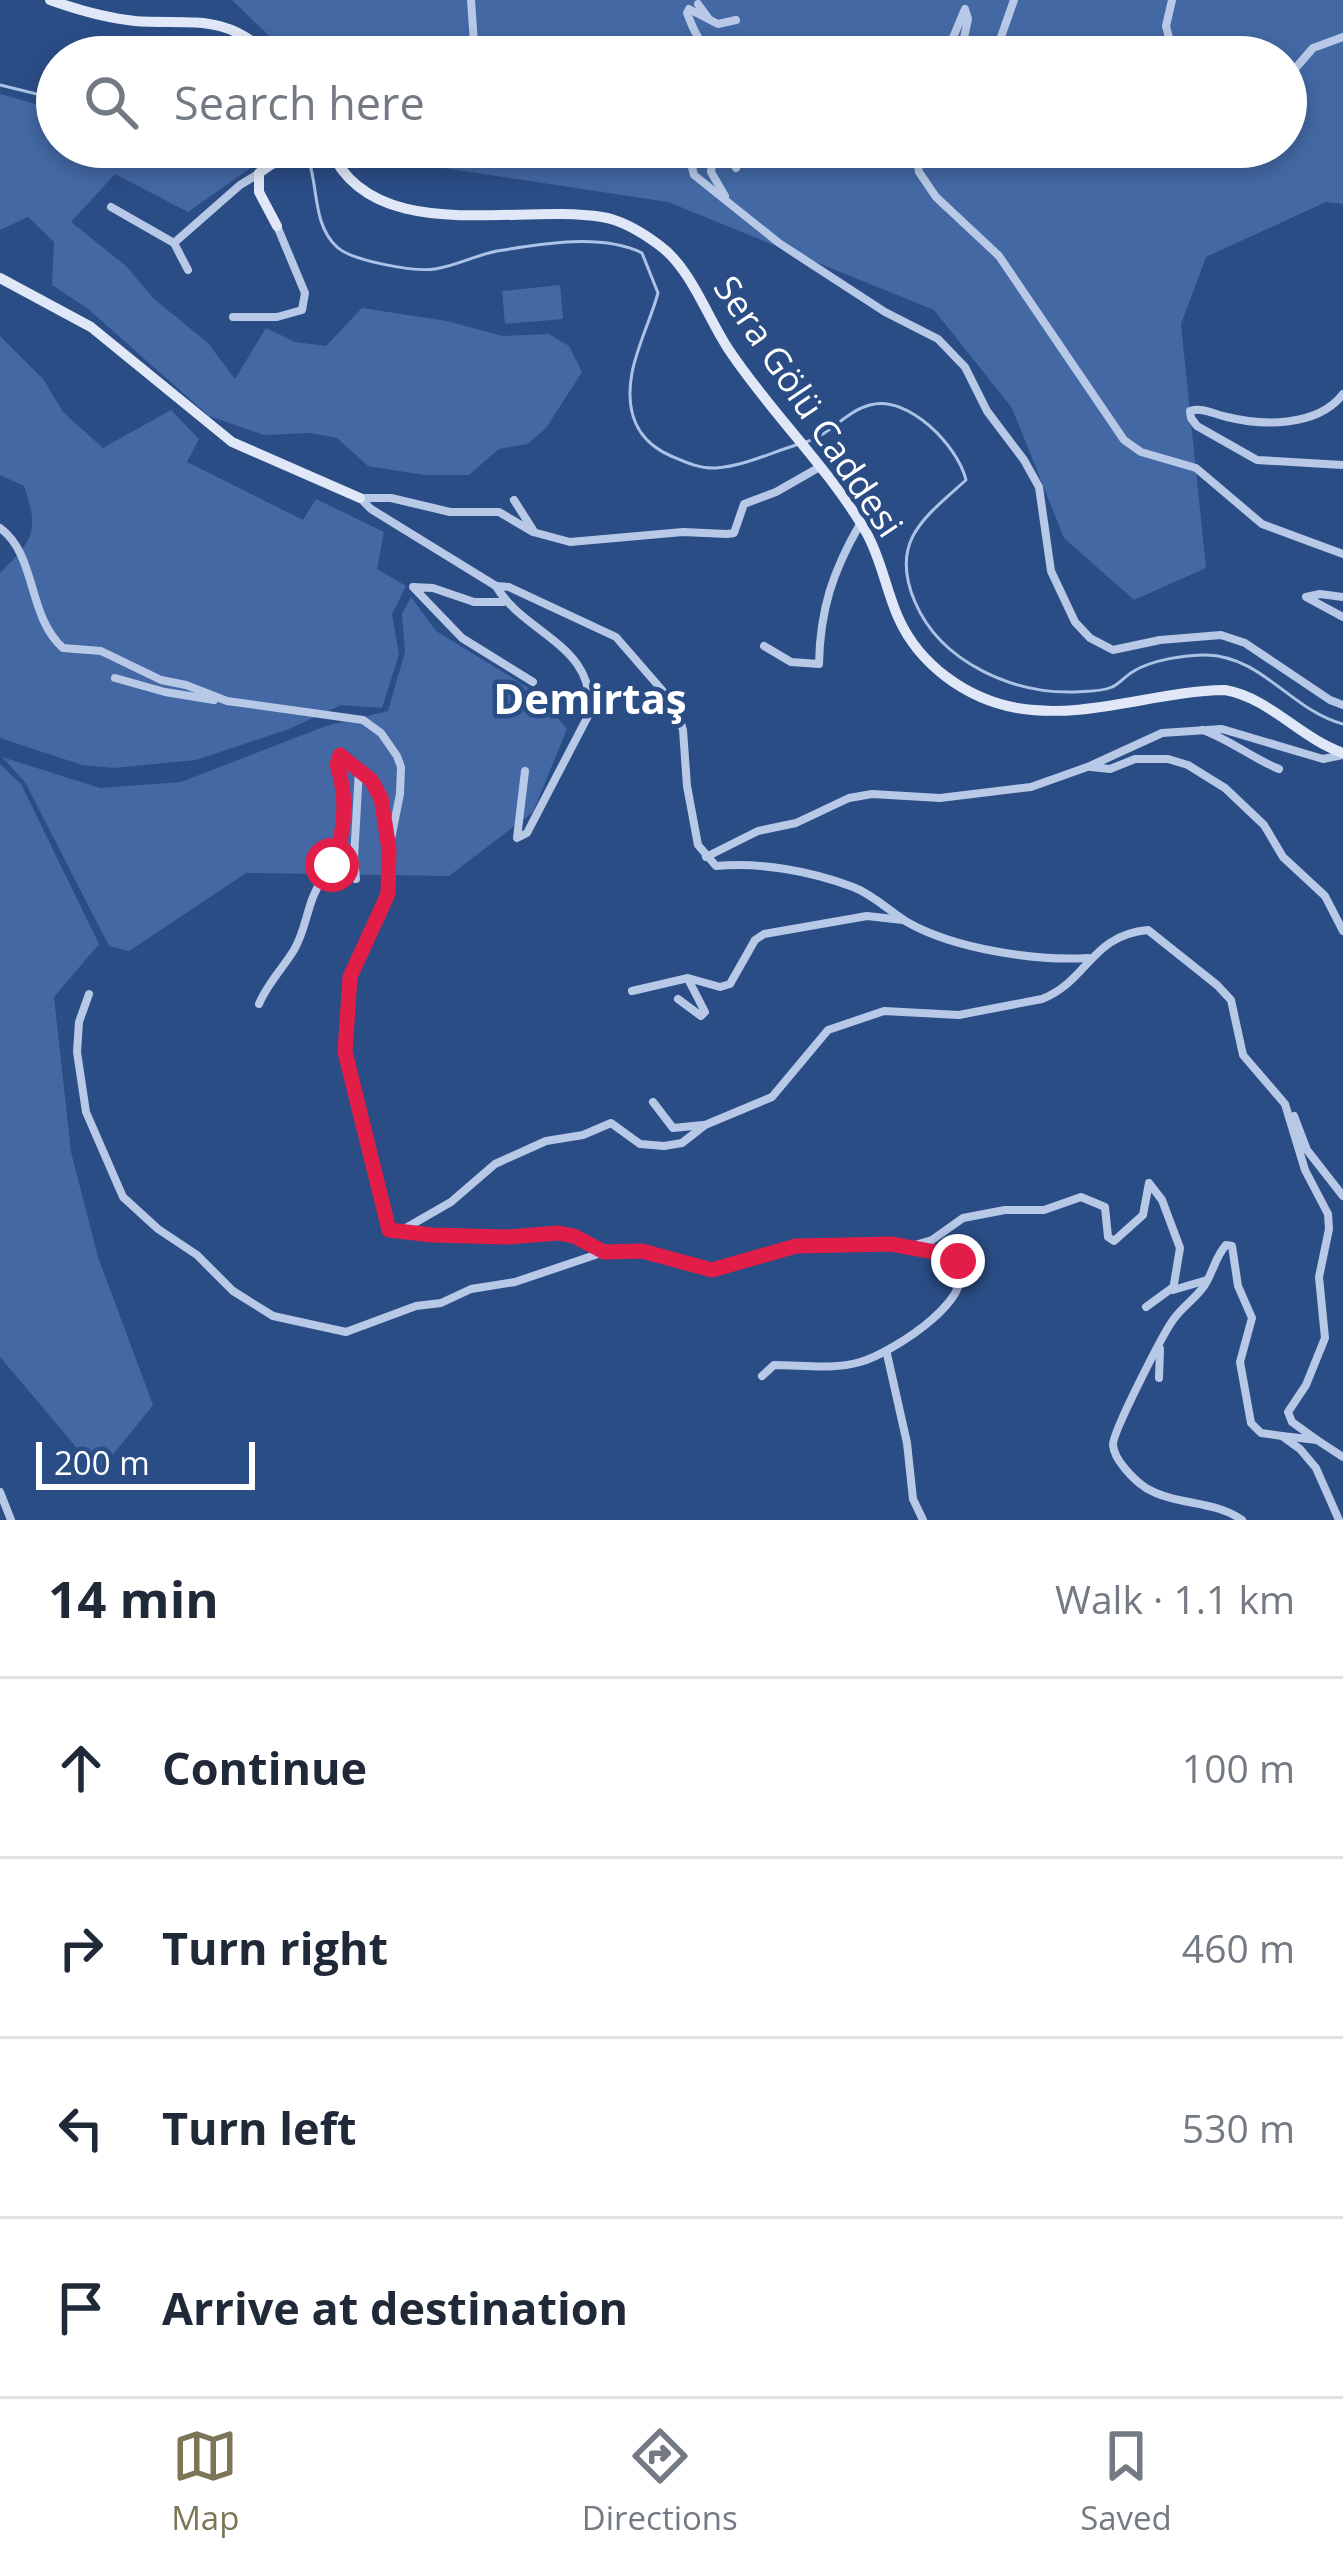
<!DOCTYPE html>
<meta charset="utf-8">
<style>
:root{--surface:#fff;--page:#f6f6f7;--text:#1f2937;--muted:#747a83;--line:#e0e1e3;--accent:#7c7657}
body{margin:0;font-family:"Open Sans",sans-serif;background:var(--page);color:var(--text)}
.scale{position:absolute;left:36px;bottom:30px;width:219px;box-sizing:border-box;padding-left:12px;border:6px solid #fff;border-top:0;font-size:33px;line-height:42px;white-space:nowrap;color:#fff;-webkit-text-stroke:9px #2b4d86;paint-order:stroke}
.stop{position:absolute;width:36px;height:36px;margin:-27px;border:9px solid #e11d48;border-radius:50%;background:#fff}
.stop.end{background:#e11d48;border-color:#fff;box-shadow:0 3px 12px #0008}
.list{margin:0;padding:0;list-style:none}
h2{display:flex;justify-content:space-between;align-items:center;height:156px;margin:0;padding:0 48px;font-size:51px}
h2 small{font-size:39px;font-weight:400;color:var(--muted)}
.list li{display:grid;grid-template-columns:78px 1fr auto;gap:36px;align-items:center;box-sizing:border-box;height:180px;padding:0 48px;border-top:3px solid var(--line)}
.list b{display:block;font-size:45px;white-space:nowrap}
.list em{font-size:39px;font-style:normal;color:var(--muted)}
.icon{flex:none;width:66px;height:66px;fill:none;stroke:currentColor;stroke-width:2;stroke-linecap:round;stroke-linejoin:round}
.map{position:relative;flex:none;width:1343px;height:1520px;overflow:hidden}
.search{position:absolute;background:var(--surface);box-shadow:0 6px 18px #0003;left:36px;right:36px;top:36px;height:132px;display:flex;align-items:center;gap:30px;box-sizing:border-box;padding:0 42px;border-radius:66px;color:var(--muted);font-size:45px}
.sheet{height:876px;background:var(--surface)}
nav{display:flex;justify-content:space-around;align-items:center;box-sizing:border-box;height:168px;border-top:3px solid var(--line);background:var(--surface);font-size:33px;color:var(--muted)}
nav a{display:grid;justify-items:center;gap:6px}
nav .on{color:var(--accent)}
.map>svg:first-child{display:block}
</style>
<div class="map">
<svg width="1343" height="1520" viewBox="0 0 1343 1520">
<rect width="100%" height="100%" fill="#2b4d86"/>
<g fill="#4368a4">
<polygon points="232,0 1343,0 1343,204 1326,202 1206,257 1181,324 1206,568 1134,600 1064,538 1012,408 934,310 668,202 364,156 358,147 1286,147 1286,57 291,57"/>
<polygon points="0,94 57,110 57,147 280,147 188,212 115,174 71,222 126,266 154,299 208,343 235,379 266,328 295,342 326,346 362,308 447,321 502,336 549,334 569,346 582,372 546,428 528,444 499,449 469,475 424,475 368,466 337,438 311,433 264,435 209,416 87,308 52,285 54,242 28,217 0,230"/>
<polygon points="560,285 563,319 505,324 502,291"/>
<path d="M0 336 43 379 63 412 103 448 171 410 199 439 187 462 303 520 316 499 384 532 377 569 406 586 392 614 399 654 382 708 341 705 289 729 196 760 114 768 82 765 0 738V573C33 540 40 532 24 486L0 475Z"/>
<polygon points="411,597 436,631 535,692 567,729 533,812 449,876 246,873 129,951 109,946 25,782 2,757 100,788 181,782 326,726 388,711 405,652 402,614"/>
<polygon points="0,764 21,784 99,944 54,997 71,1152 98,1257 153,1405 98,1473 0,1357"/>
</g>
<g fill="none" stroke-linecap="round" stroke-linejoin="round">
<g stroke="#acc3e7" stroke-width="3">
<polyline points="165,57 212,45 228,57"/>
<polyline points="0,85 57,99"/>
<path d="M306 153C319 180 311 224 337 247 352 261 414 272 435 269 456 266 476 255 497 251 540 244 601 233 642 253L658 293C651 319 637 346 632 373 625 411 636 441 671 456 685 462 700 469 716 468 744 466 770 453 796 445"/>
<path d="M806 442C830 435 846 411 870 405 908 394 958 446 966 480 924 518 889 541 915 602 941 663 1014 694 1075 692 1087 691 1101 692 1112 687 1120 684 1126 675 1134 671 1152 660 1184 655 1206 655 1262 656 1292 711 1343 724"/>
</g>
<g stroke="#b7c9e7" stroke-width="8">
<polyline points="471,0 475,57"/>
<polyline points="1172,0 1166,26 1174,57"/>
<polyline points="698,4 709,19"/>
<path d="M736 20 718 24 689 9 687 13C699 44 708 61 745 51L752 57"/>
<polyline points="558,57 574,49 589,57"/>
<polyline points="936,57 952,40 965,9 968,19 960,57"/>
<polyline points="994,57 1014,0"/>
<polyline points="1286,79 1313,48 1343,37"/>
<polyline points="687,147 694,175 779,243 885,312 938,339 965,367 987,411 1024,460 1039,487 1051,571 1075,622 1090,638 1113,650 1160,640 1221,635 1245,643 1330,700 1343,705"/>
<polyline points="714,147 711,172 725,196"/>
<polyline points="725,147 736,168"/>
<polyline points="915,147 919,172 936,197 999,256 1124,440 1141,452 1196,468 1262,524 1343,554"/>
<polyline points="969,147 981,158 985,147"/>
<polyline points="111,207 174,243 188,270"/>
<polyline points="174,243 240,185 258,174"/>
<polyline points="233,317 277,317 302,310 305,293 277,226"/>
<path d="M1343 394C1318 427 1263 426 1227 417 1213 414 1203 407 1190 411L1191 418 1197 426 1257 460 1343 465"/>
<path d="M360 498 371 509 496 586C523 634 600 646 588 716L527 833 517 838 525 771"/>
<polyline points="360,498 391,498 450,512 499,512 533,532 570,542 683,532 727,534 734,533 744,504 776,492 818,468"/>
<polyline points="514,500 533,530"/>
<path d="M0 528C37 555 27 616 63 648L101 651 161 680 186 685 227 701 363 720 381 733 397 756 401 767 400 794 389 849 388 894 349 977 345 1052 389 1230 507 1237 558 1233 574 1236 604 1252 642 1251 712 1270 796 1246 891 1244 951 1255C993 1291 890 1354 860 1362 833 1370 802 1365 774 1365L762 1376"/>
<path d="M496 586 509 587 616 637 675 705 683 730 687 786 698 845 716 866C760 862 811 871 853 887 874 895 889 911 907 922 954 949 1035 961 1088 958"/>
<polyline points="1343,597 1320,594 1306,597 1343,617"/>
<polyline points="503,602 474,602 433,588 413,587 462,638 533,682"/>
<path d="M764 646 791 662 819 664C820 609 833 571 860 524"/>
<polyline points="115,678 165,692 214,700"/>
<path d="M1203 730C1232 741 1252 758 1279 769"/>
<polyline points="1091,767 1110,769 1135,759 1168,759 1188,765 1225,788 1264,825 1283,857 1325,896 1343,931"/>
<polyline points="706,857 758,831 796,823 849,798 872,794 940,798 1031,787 1090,766 1162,733 1222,729 1323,759 1343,755"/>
<polyline points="356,879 354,858 359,770"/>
<polyline points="632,991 688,978 720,987 730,984 755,940 764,934 867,916 903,920"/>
<polyline points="89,994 79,1022 77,1052 86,1112 123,1197 158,1229 197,1255 233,1291 273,1316 346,1332 416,1306 441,1303 471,1289 515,1282 604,1252"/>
<polyline points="678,999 701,1016 705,1012 688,979"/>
<path d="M259 1004C267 984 283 968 294 950 304 933 306 915 313 897 336 845 358 826 337 765L340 756C392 786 374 801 389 847"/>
<polyline points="653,1102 673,1128 703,1125"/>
<polyline points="1294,1116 1307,1150 1343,1196"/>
<path d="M404 1229 451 1202 495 1164 546 1141 583 1135 611 1123 640 1144 664 1146 682 1143 705 1125 772 1097 828 1030 884 1011 959 1015 1042 999C1088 981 1091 935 1148 930L1217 985 1231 1000 1243 1055 1285 1104 1305 1170 1328 1214 1329 1229 1319 1277 1325 1338 1306 1385 1288 1412 1292 1422 1317 1440 1282 1436"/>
<polyline points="915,1245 932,1240 963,1218 1005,1210 1044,1210 1081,1197 1105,1207 1108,1237 1114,1241 1143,1215 1149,1183 1162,1200 1180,1248 1173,1290 1207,1280"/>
<polyline points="1146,1307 1172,1288"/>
<polyline points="887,1354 907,1443 913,1499 923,1520"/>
<polyline points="1159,1378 1160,1349"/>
<polyline points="1317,1440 1343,1457"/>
<polyline points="0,1492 11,1520"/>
<path d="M1242 1520C1215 1500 1176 1506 1146 1488 1134 1480 1114 1460 1113 1445 1112 1433 1163 1334 1173 1320 1182 1307 1196 1298 1204 1286 1213 1273 1215 1257 1226 1245L1232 1246 1238 1286 1252 1318 1240 1362 1251 1423 1261 1433 1282 1436 1300 1449 1316 1468 1339 1520"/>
</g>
<g stroke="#e0e8f7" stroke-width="10">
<path d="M50 0C78 10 106 18 135 21 187 25 229 12 269 57"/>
<path d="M329 147C371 248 515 203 602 217 621 220 643 233 659 245 691 268 707 317 729 350 771 413 829 468 866 532 881 558 886 590 898 617 919 665 967 699 1017 708 1087 720 1155 691 1225 690 1270 698 1300 738 1343 753"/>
<polyline points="277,226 259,192 259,173 272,164 317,147"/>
<polyline points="0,278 91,327 232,442 360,498"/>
</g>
</g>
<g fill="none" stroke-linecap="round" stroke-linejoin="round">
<path stroke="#e11d48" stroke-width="15" d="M332 865C346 831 348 799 337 765L340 755 371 780 381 798 389 849 388 894 350 977 345 1052 389 1230 432 1235 507 1237 558 1233 574 1236 604 1252 642 1251 712 1270 796 1246 891 1244 951 1255 958 1261"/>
</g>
<g text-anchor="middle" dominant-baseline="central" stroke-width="9" stroke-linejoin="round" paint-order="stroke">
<g font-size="36" fill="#fff" stroke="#2b4d86">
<text transform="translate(809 406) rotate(56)">Sera Gölü Caddesi</text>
</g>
<g font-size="42" font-weight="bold" fill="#fff" stroke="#2b4d86">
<text x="590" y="697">Demirtaş</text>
</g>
</g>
</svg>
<div class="scale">200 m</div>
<div class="stop" style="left:332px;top:865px"></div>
<div class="stop end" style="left:958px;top:1261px"></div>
<div class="search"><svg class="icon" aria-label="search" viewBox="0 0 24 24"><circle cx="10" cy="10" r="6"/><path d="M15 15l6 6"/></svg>Search here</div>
</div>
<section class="sheet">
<h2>14 min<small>Walk · 1.1 km</small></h2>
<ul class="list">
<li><svg class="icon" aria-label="ahead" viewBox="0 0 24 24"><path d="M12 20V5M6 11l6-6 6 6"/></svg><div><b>Continue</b></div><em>100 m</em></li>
<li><svg class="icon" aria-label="right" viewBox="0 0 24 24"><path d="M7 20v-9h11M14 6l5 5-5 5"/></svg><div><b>Turn right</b></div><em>460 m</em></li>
<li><svg class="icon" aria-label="left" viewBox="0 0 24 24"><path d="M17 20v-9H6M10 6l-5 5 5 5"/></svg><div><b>Turn left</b></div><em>530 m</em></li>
<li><svg class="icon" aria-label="arrive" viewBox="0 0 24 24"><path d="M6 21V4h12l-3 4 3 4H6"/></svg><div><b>Arrive at destination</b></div></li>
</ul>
</section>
<nav>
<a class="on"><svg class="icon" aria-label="map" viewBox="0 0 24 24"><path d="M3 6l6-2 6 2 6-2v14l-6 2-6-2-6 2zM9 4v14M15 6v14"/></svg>Map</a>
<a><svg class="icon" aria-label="directions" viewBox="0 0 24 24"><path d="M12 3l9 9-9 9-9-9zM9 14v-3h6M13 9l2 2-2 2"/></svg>Directions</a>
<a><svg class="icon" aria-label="saved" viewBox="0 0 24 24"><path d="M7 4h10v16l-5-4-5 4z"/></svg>Saved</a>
</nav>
